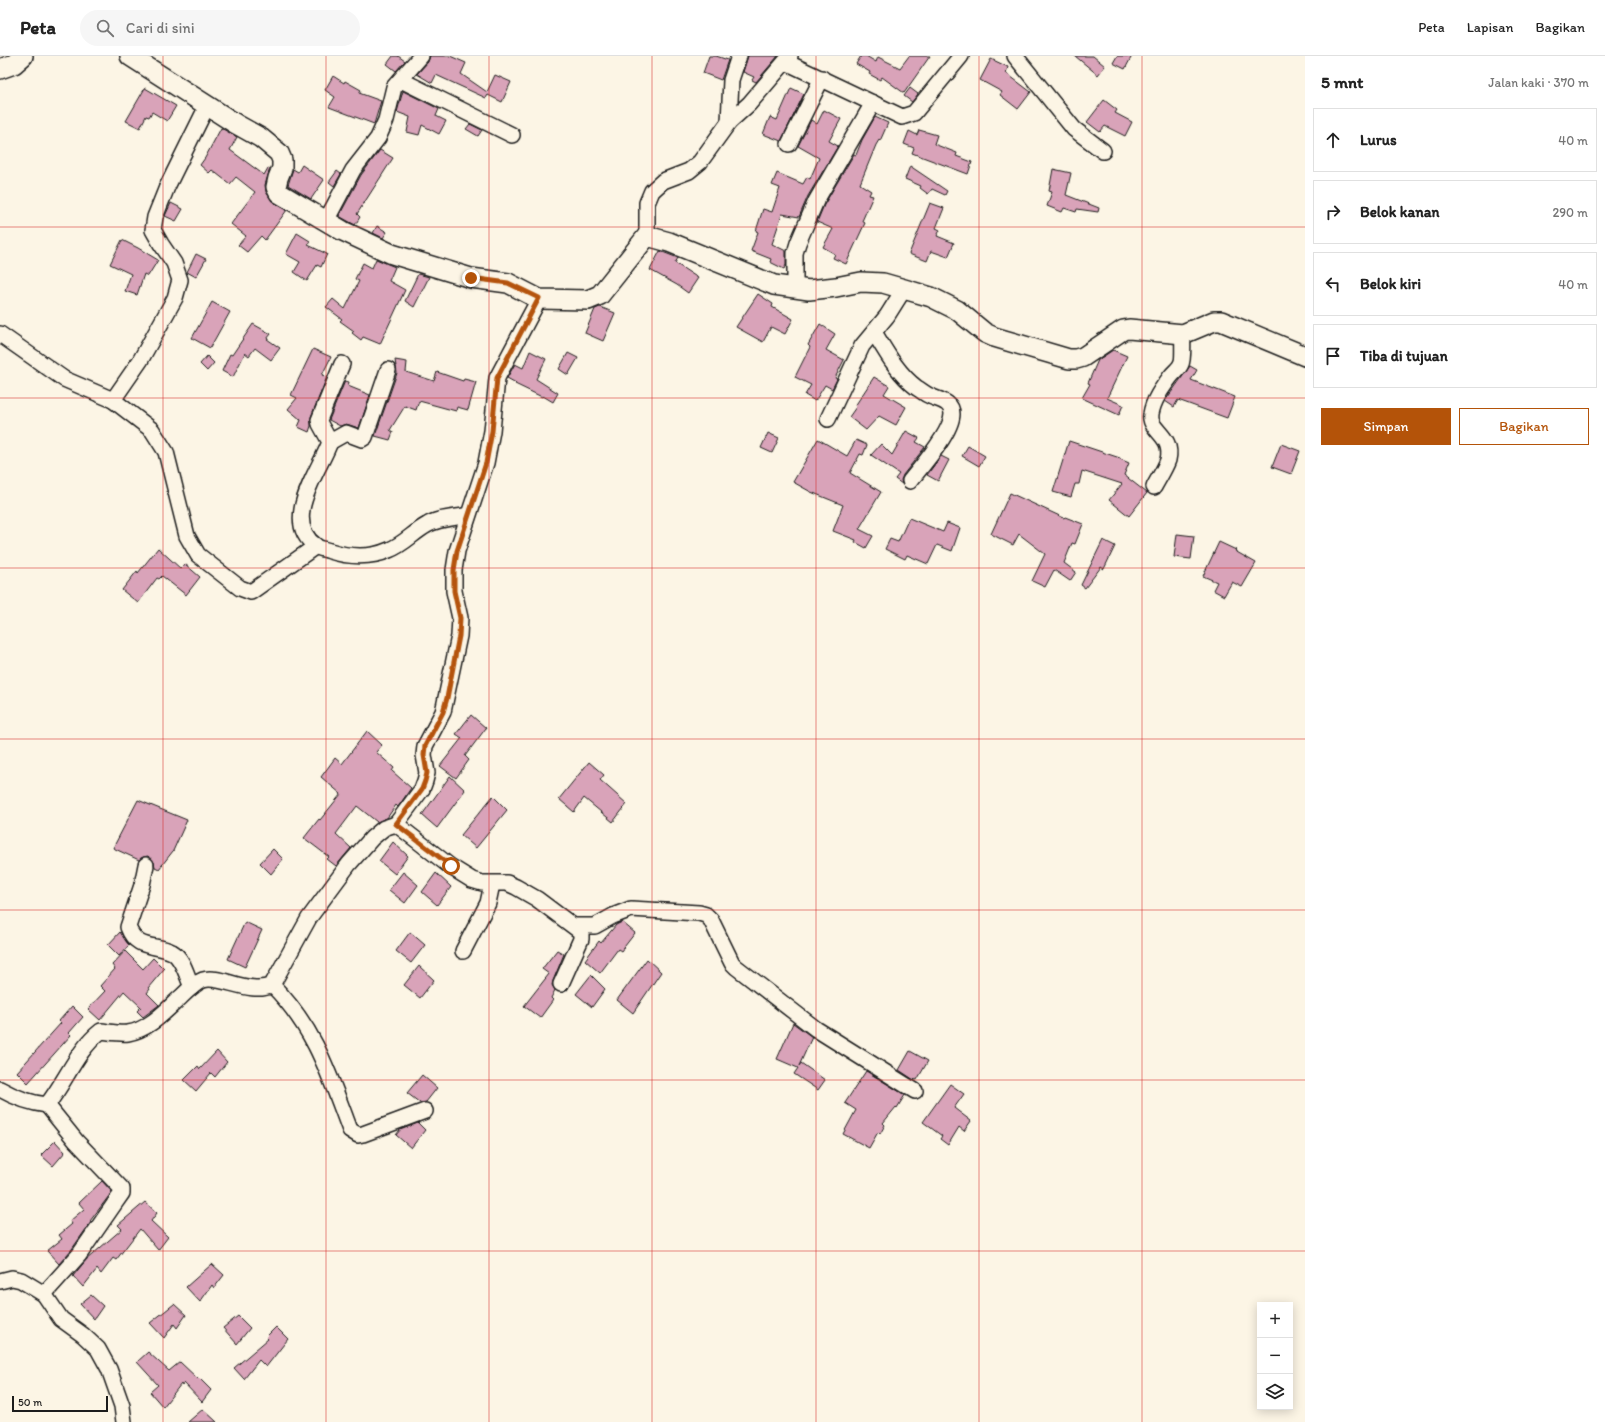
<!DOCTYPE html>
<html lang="id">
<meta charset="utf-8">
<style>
:root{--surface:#fff;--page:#f6f6f6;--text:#222;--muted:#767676;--line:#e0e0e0;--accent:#b45309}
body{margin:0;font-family:Itim,sans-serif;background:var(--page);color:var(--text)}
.controls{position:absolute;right:12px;bottom:12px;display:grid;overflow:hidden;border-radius:0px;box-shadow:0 2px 10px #0003}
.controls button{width:36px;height:36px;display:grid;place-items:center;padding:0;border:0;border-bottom:1px solid var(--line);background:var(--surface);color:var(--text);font:20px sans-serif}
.scale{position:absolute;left:12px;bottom:10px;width:96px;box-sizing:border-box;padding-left:4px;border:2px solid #1c1c1c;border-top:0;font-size:11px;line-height:14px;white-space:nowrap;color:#1c1c1c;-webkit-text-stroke:3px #fcf5e5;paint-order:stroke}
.stop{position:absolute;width:12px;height:12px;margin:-9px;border:3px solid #b45309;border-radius:50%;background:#fff}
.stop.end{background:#b45309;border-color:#fff;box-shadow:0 1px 4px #0008}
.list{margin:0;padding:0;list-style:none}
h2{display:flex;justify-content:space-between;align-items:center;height:52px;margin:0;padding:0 16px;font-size:17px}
h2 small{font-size:13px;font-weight:400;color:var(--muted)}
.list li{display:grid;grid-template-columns:26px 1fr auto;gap:12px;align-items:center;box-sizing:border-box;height:64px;margin:0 8px 8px;padding:0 8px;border:1px solid var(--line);border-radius:0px}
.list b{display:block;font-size:15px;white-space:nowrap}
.list em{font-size:13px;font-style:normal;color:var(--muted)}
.actions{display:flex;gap:8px;padding:12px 16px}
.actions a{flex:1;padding:9px 0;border:1px solid var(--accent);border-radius:0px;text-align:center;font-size:14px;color:var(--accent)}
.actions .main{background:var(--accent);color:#fff}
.icon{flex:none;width:22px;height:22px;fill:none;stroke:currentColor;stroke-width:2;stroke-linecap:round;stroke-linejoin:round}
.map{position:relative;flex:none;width:1305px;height:1366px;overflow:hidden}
header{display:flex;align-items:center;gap:24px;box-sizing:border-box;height:56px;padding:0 20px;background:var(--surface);border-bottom:1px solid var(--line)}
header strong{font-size:19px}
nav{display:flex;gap:22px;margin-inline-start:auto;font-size:14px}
.search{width:280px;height:36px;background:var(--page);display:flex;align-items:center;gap:10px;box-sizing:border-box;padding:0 14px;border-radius:22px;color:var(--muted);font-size:15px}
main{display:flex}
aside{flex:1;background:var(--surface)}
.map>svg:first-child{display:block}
</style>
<header>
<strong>Peta</strong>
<div class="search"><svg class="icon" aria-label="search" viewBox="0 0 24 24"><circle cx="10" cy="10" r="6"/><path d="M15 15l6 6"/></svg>Cari di sini</div>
<nav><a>Peta</a><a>Lapisan</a><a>Bagikan</a></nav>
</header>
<main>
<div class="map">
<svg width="1305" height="1366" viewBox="0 0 1305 1366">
<rect width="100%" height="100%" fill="#fcf5e5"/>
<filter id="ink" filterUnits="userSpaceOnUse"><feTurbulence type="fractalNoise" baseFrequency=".025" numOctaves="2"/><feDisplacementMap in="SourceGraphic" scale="8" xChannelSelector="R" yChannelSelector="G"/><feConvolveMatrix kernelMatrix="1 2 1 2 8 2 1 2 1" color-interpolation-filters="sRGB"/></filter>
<g filter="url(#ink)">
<g fill="#d9a3b9" stroke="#1c1c1c">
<polygon points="393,0 398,0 405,5 396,15 387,8"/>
<polygon points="430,0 450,0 466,7 461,18 487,36 495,19 511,26 502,46 488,39 486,42 436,19 432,27 417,18 428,6"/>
<polygon points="709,0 716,0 728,4 721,24 703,17"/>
<polygon points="748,0 778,0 756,26 752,24 754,21 743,16"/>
<polygon points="861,0 866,0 876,6 878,1 900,12 909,0 930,0 904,37 882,21 880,24 869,18 870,16 856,8"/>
<polygon points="1075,0 1093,0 1105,10 1098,19"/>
<polygon points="1117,0 1132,0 1125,13 1113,7"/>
<polygon points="991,3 1008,11 1006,17 1031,36 1018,53 1000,39 1002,36 980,24"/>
<polygon points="333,20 344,27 345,25 361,34 359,37 381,45 374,68 329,51 335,41 325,34"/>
<polygon points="145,32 176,50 167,65 152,56 149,61 146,60 140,72 126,65"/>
<polygon points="791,32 804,38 781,85 763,78 770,61 777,64"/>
<polygon points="910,32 918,38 912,46 904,40"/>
<polygon points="403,35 439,53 436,60 446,65 439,78 422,69 419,79 407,76 410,61 397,56"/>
<polygon points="1104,44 1117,54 1115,57 1132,66 1125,80 1105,70 1100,76 1087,66"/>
<polygon points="824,54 841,63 829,85 838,90 808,140 799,161 782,158 772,188 786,195 786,209 784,213 770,206 771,203 751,195 758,176 756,175 763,153 772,156 780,132 772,129 777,117 803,128 807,121 810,123 819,102 798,90 811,64 817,68"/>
<polygon points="875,61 888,67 880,85 879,84 876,89 860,128 871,135 869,139 873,140 862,165 865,167 846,208 833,202 835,198 823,191 833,173 817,166 824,149 854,98 856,99 862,84"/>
<polygon points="470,68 482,74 478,80 466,73"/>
<polygon points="221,72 237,81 230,94 264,119 268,112 270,113 265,129 266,136 273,146 287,154 265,184 261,180 247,196 238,189 246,180 231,168 255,136 236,121 230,128 212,114 209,117 200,109 205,102"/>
<polygon points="919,74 937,79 934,88 957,97 956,100 972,106 968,118 912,97 914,92 904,88 909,75 917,79"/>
<polygon points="380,94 393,102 357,158 360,161 355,169 339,160 361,119"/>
<polygon points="302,109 324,124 311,143 288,129 293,113 298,116"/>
<polygon points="910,110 947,135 945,139 932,133 928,138 920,132 921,130 905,123"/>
<polygon points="1053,113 1071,117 1066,139 1099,152 1098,156 1077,153 1076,156 1064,152 1062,156 1047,150 1052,136 1049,135"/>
<polygon points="337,115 341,118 334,130 329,126"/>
<polygon points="171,147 183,153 176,165 165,160"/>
<polygon points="930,147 944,152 936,172 940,174 937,180 954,187 948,201 931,195 927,205 909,198"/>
<polygon points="377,170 387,176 383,182 373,177"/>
<polygon points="297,177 310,185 308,189 327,198 321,211 317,209 307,225 294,216 300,206 286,198"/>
<polygon points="122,184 138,192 158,204 148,220 144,218 137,239 125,235 131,218 110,208"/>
<polygon points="660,195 678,202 675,207 698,222 688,237 677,229 650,214"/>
<polygon points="196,198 206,203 196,221 187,216"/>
<polygon points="376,203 395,211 389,225 405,234 380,288 363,281 361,284 352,277 354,275 340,265 342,263 326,251 333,243 345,253 359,225 355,223 363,207 372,212"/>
<polygon points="418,218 429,221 414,251 405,245"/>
<polygon points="758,238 773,248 772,251 793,263 785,278 771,271 763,286 736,271"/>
<polygon points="212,246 230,256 210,292 192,282"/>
<polygon points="600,251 615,257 603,285 585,277 595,253"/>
<polygon points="253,268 271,278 267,283 280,292 271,304 255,292 249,300 245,297 233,321 222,315 230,298 232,299"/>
<polygon points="820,268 835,278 826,294 844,304 835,322 837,323 832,333 825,329 815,345 805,339 811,329 795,321 810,291 808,289"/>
<polygon points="313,293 331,301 322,319 327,321 311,361 311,370 309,376 298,371 301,364 288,353 297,342 291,339"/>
<polygon points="1113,294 1127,300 1107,342 1123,349 1119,359 1082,342 1090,328 1088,327 1098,304"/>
<polygon points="530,295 546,303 536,323 558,337 553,346 543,340 542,341 515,328 516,327 507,322 515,308 523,312"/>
<polygon points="568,297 578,302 568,319 559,313"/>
<polygon points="207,300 214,307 207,315 200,308"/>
<polygon points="395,304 407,306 406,316 434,325 437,316 463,325 464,323 476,326 468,354 457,351 456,355 419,345 416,354 405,350 390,374 393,376 390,384 375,380 397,317"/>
<polygon points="1190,310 1197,314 1191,324 1235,341 1227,362 1178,344 1174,351 1165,345"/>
<polygon points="874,321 889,330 884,338 906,351 896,369 879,360 866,374 849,361 856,351 855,350"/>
<polygon points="345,325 349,326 348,330 370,339 359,372 346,368 340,370 329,364"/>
<polygon points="906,375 919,382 916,386 925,391 903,419 901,424 902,428 895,423 899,418 871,399 881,388 892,399"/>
<polygon points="768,377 779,382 772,397 761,392"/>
<polygon points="818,383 847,400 856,384 867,389 863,399 860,398 850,417 881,436 859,473 873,480 866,492 855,486 856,484 833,475 843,449 811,436 793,426"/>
<polygon points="1069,385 1120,402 1120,403 1129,407 1124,419 1147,437 1129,460 1109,444 1122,428 1082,415 1079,428 1075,428 1071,441 1053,436"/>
<polygon points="1281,388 1300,395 1291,418 1272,411"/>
<polygon points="968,390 985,400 979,410 962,400"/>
<polygon points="941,400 949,404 938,425 927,419"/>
<polygon points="1010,437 1064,462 1065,461 1083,468 1075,488 1072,487 1064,507 1076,516 1070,525 1054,514 1045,531 1032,525 1045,498 1019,478 1013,489 991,478"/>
<polygon points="909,462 943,476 947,467 960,472 952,495 937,489 928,508 907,499 905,503 885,493 890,483 898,486"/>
<polygon points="1177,478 1194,480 1191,503 1174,501"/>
<polygon points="1103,484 1115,490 1104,513 1101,511 1085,532 1081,529"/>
<polygon points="1219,486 1236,494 1235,495 1256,507 1242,531 1232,526 1224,540 1213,534 1217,526 1203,520"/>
<polygon points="158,492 181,513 185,508 200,521 186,539 162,520 159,523 157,522 138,547 122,534 137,515 138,517"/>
<polygon points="471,659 486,672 465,700 469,704 456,722 440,710 462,682 456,678"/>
<polygon points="367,675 382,689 376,696 394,712 392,715 411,732 398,751 396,749 387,762 377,766 357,750 336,778 351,792 336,810 327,803 329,801 304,782 319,763 320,764 341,738 321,721 335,702 342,708"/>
<polygon points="589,706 604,719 600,724 627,748 613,766 584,742 574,756 559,743"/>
<polygon points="450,720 465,734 437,772 422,759"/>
<polygon points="493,740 507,754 476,792 461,779"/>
<polygon points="138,744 187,764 173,795 159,813 155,811 154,806 148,800 143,801 139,804 113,792"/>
<polygon points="393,786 408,800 395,818 379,805"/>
<polygon points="273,793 283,803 271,818 260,807"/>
<polygon points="403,816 418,829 405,847 389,834"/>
<polygon points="436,817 451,831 437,849 422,836"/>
<polygon points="245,866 262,874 245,911 228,903"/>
<polygon points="622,866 635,877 621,895 618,893 600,917 585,904 599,885 601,887 616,869"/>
<polygon points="120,876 129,889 119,900 108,889"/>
<polygon points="410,876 425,889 411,907 396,895"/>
<polygon points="557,894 564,898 553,925 552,929 555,934 551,942 553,944 540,962 524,950 549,918 542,913"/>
<polygon points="125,895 143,913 153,902 164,913 148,932 150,933 147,937 159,949 143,961 137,955 141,951 124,935 100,964 88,953 105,935 100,930 115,913 112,909"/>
<polygon points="647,903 661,916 633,957 617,944"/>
<polygon points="419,910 434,924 420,942 404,929"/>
<polygon points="591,919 605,933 592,951 576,938"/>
<polygon points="72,950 83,961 69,977 71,979 28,1027 17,1016 61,967 59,965"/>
<polygon points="793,967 812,981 799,1010 801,1007 825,1024 818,1034 794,1018 798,1012 777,1003"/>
<polygon points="217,995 227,1006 215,1021 211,1017 196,1035 184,1024 198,1010 200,1013"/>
<polygon points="910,995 928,1005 917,1024 915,1023 914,1024 899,1014"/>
<polygon points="866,1015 905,1039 897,1052 896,1051 883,1067 885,1069 880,1078 878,1076 869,1092 843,1078 856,1054 845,1047"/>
<polygon points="422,1019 437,1032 426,1046 420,1047 407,1037"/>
<polygon points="950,1028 964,1038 954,1052 971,1065 964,1075 959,1071 948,1089 940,1083 942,1080 923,1066"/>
<polygon points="418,1067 425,1074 411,1092 396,1079 400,1074"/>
<polygon points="55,1085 65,1096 53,1110 41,1099"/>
<polygon points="102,1125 112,1136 90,1165 91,1166 72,1193 59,1208 47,1195 62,1183 59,1179 72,1168 70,1165 84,1153 79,1147"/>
<polygon points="145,1146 157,1157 151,1165 168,1181 158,1194 140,1173 116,1204 113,1202 101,1218 97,1213 83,1231 73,1220 86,1204 122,1173 118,1169"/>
<polygon points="212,1208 224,1219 214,1232 212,1229 200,1246 186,1231"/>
<polygon points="91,1239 103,1250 94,1263 80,1248"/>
<polygon points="174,1248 186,1259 177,1272 174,1268 164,1282 150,1267"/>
<polygon points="238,1260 250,1272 237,1288 223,1272"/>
<polygon points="276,1271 288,1283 266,1311 259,1304 244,1323 234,1312 268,1283 266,1281"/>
<polygon points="148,1296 169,1315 180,1306 198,1323 199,1322 211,1334 202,1346 184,1327 182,1330 181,1328 163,1351 150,1336 158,1329 137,1306"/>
<polygon points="203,1353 217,1366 188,1366"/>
</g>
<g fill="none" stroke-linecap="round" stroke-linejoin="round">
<g stroke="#1c1c1c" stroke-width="18">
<g id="minor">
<polyline points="1015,0 1074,73 1103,95"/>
<polyline points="786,6 902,61 914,57 961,0"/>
<polyline points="401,24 512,79"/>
<polyline points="729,66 731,24 739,0"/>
<polyline points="789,88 822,22"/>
<polyline points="326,165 353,114 378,82 386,64 394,31 421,0"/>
<polyline points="647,180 647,147 652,135 663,125 689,115 700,106 729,66 749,48 790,0"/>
<polyline points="795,233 795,197 798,187 816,145 873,47"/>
<path d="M874 276C886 296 898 318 917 332 921 334 925 338 930 340 938 344 952 345 952 358 952 376 922 410 910 425"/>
<polyline points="0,278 64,323 113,344 152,374 166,396 187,480 198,499 240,532 251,536 316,490"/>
<path d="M342 308 319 364 320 368 330 386C320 414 280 465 316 490 319 493 326 493 330 495 349 501 371 502 389 494 403 489 414 476 427 469 438 462 455 462 468 459"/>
<polyline points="113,344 140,305 175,242 180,224 174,207 161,188 153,174 155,161 167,131 207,50"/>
<polyline points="828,363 862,290 887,260 904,233"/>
<polyline points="330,386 346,377 362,383 365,381 388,314"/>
<path d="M1154 431C1158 423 1165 413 1168 404 1174 379 1148 375 1151 358 1153 344 1163 331 1171 320 1174 316 1179 313 1181 308 1184 303 1182 286 1183 278"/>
<polyline points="396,768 451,811 472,824 482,827 507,827 516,831 537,843 581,876 581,883 561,928"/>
<path d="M146 809 142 829 128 871C137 895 154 887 172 896 183 902 187 921 192 931"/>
<polyline points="575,870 595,870 613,860 631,853 699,857 706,859 711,864 732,907 736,911 816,973 915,1035"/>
<polyline points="463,895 488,847 492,828"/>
<path d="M272 929C315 972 329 1018 350 1074L358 1079 363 1078 425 1055"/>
<path d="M0 1033C16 1042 29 1047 47 1049 66 1025 77 994 101 975 110 976 120 978 128 977 149 974 166 954 181 941 187 935 195 927 203 924 219 918 251 940 272 929L309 862 349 808 372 782 384 772 396 768 422 733 425 725 427 717 424 699 425 690 443 656 459 580 460 562 454 535V514L457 495 486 407 492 375 497 322 539 243"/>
<polyline points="0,1225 12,1222 21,1224 44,1238 61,1263 83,1279 98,1293 109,1313 122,1350 124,1366"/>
<polyline points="44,1238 79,1199 115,1147 122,1137 122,1133 76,1085 47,1049"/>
</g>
</g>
<g stroke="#1c1c1c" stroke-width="22">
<g id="tertiary">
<polyline points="130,0 236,68 261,82 279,97 282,104 282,112 278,122 276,131 279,137 343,175 392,198 471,222 508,227 539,243 588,244 600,239 647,180 669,186 774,229 809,234 836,231 861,226 883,227 904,233 931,241 957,254 985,277 994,281 1069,303 1076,303 1083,301 1123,274 1129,273 1183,278 1214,265 1221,265 1305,300"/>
<polyline points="0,13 14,8 23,0"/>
</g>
</g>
<use href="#minor" stroke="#fcf5e5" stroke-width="15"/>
<use href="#tertiary" stroke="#fcf5e5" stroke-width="19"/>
</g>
</g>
<g fill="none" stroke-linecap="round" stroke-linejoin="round" filter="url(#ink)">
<polyline stroke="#b45309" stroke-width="5" points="451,810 396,768 422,733 425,725 427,717 424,699 425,690 443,656 447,642 459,580 460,562 454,535 454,514 457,495 486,407 492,375 497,322 539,242 508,227 471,222"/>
</g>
<path fill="none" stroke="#d62828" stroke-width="1" stroke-opacity="0.55" d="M163 0V1366M326 0V1366M489 0V1366M652 0V1366M816 0V1366M979 0V1366M1142 0V1366M0 171H1305M0 342H1305M0 512H1305M0 683H1305M0 854H1305M0 1024H1305M0 1195H1305"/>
</svg>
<div class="controls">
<button>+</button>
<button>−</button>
<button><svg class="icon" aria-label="layers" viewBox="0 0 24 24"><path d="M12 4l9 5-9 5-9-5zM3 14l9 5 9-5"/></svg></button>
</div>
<div class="scale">50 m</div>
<div class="stop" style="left:451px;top:810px"></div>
<div class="stop end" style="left:471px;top:222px"></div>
</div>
<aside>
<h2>5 mnt<small>Jalan kaki · 370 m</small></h2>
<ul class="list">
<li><svg class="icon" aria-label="ahead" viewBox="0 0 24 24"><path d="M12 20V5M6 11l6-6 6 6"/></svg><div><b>Lurus</b></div><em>40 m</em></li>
<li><svg class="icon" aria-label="right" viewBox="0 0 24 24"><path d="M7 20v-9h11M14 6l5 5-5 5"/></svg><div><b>Belok kanan</b></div><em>290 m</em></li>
<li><svg class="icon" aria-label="left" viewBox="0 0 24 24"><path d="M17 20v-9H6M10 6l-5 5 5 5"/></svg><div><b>Belok kiri</b></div><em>40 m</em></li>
<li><svg class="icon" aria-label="arrive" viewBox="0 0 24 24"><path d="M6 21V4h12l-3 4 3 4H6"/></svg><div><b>Tiba di tujuan</b></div></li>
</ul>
<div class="actions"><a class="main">Simpan</a><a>Bagikan</a></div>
</aside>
</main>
